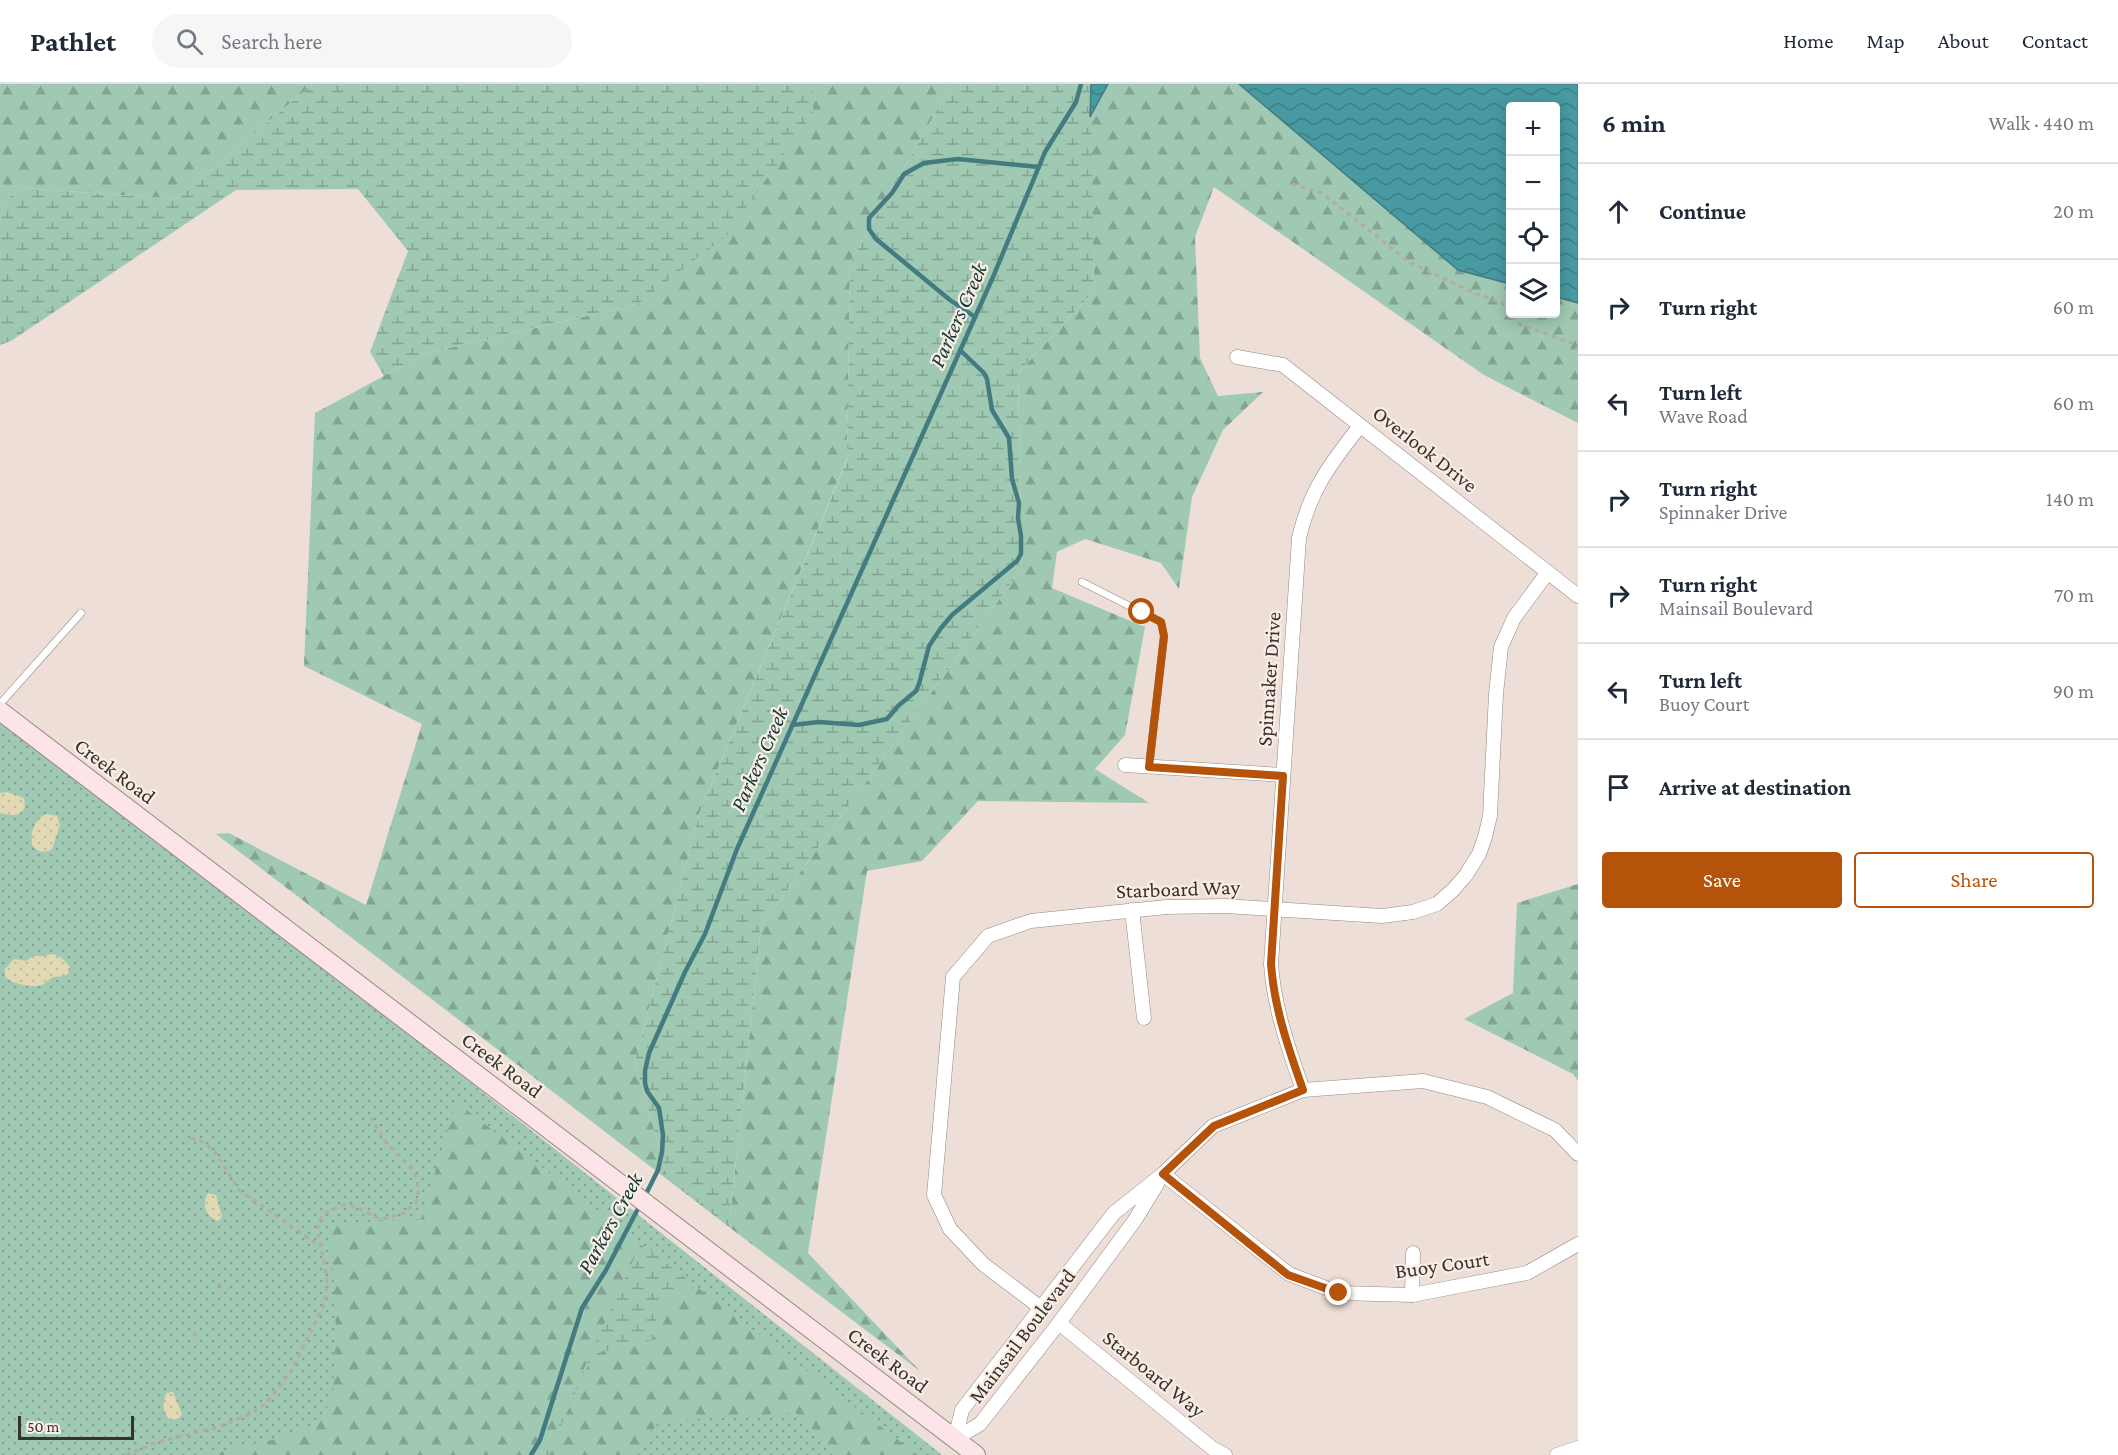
<!DOCTYPE html>
<meta charset="utf-8">
<style>
:root{--surface:#fff;--page:#f6f6f7;--text:#1f2937;--muted:#747a83;--line:#e0e1e3;--accent:#b45309}
body{margin:0;font-family:"Crimson Pro",serif;background:var(--page);color:var(--text)}
.controls{position:absolute;right:18px;top:18px;display:grid;overflow:hidden;border-radius:6px;box-shadow:0 3px 15px #0003}
.controls button{width:54px;height:54px;display:grid;place-items:center;padding:0;border:0;border-bottom:2px solid var(--line);background:var(--surface);color:var(--text);font:30px sans-serif}
.scale{position:absolute;left:18px;bottom:15px;width:116px;box-sizing:border-box;padding-left:6px;border:3px solid #37322f;border-top:0;font-size:16px;line-height:21px;white-space:nowrap;color:#37322f;-webkit-text-stroke:4px #faede4;paint-order:stroke}
.stop{position:absolute;width:18px;height:18px;margin:-14px;border:4px solid #b45309;border-radius:50%;background:#fff}
.stop.end{background:#b45309;border-color:#fff;box-shadow:0 2px 6px #0008}
.list{margin:0;padding:0;list-style:none}
h2{display:flex;justify-content:space-between;align-items:center;height:78px;margin:0;padding:0 24px;font-size:26px}
h2 small{font-size:20px;font-weight:400;color:var(--muted)}
.list li{display:grid;grid-template-columns:39px 1fr auto;gap:18px;align-items:center;box-sizing:border-box;height:96px;padding:0 24px;border-top:2px solid var(--line)}
.list b{display:block;font-size:22px;white-space:nowrap}
.list p{margin:0;font-size:20px;white-space:nowrap;color:var(--muted)}
.list em{font-size:20px;font-style:normal;color:var(--muted)}
.actions{display:flex;gap:12px;padding:18px 24px}
.actions a{flex:1;padding:14px 0;border:2px solid var(--accent);border-radius:6px;text-align:center;font-size:21px;color:var(--accent)}
.actions .main{background:var(--accent);color:#fff}
.icon{flex:none;width:33px;height:33px;fill:none;stroke:currentColor;stroke-width:2;stroke-linecap:round;stroke-linejoin:round}
.map{position:relative;flex:none;width:1578px;height:1371px;overflow:hidden}
header{display:flex;align-items:center;gap:36px;box-sizing:border-box;height:84px;padding:0 30px;background:var(--surface);border-bottom:2px solid var(--line)}
header strong{font-size:28px}
nav{display:flex;gap:33px;margin-inline-start:auto;font-size:21px}
.search{width:420px;height:54px;background:var(--page);display:flex;align-items:center;gap:15px;box-sizing:border-box;padding:0 21px;border-radius:33px;color:var(--muted);font-size:22px}
main{display:flex}
aside{flex:1;background:var(--surface)}
.map>svg:first-child{display:block}
</style>
<header>
<strong>Pathlet</strong>
<div class="search"><svg class="icon" aria-label="search" viewBox="0 0 24 24"><circle cx="10" cy="10" r="6"/><path d="M15 15l6 6"/></svg>Search here</div>
<nav><a>Home</a><a>Map</a><a>About</a><a>Contact</a></nav>
</header>
<main>
<div class="map">
<svg width="1578" height="1371" viewBox="0 0 1578 1371">
<defs>
<pattern id="grass-dots" width="8" height="8" patternUnits="userSpaceOnUse" patternTransform="scale(1.5)"><rect width="8" height="8" fill="#a0c9b3"/><path d="M2 2h.1M6 6h.1" fill="none" stroke="#83a492" stroke-width="1.8" stroke-linecap="round"/></pattern>
<pattern id="forest-firs" width="22" height="20" patternUnits="userSpaceOnUse" patternTransform="scale(1.5)"><rect width="22" height="20" fill="#a0c9b3"/><path d="M5 1l3.5 6h-7zM16 11l3.5 6h-7z" fill="#83a492"/></pattern>
<pattern id="wetland-marsh" width="20" height="14" patternUnits="userSpaceOnUse" patternTransform="scale(1.5)"><rect width="20" height="14" fill="#a0c9b3"/><path d="M1 5h8M5 5V1M11 12h8M15 12V8" fill="none" stroke="#83a492"/></pattern>
<pattern id="sand-dots" width="8" height="8" patternUnits="userSpaceOnUse" patternTransform="scale(1.5)"><rect width="8" height="8" fill="#e2d9b4"/><path d="M2 2h.1M6 6h.1" fill="none" stroke="#c2bb9b" stroke-width="1.8" stroke-linecap="round"/></pattern>
<pattern id="water-waves" width="16" height="10" patternUnits="userSpaceOnUse" patternTransform="scale(1.5)"><rect width="16" height="10" fill="#489aa2"/><path d="M0 5q4-4 8 0t8 0" fill="none" stroke="#3d7e84"/></pattern>
</defs>
<rect width="100%" height="100%" fill="#eddfd7"/>
<polygon fill="url(#grass-dots)" points="0,627 941,1370 941,1371 0,1371"/>
<g fill="url(#forest-firs)">
<polygon points="0,0 313,0 176,115 24,104 0,119"/>
<polygon points="813,0 952,0 850,178 847,375 699,730 635,978 668,1096 216,750 229,749 366,821 422,640 304,582 315,329 427,269 638,220 813,29"/>
<polygon points="1108,0 1239,0 1458,186 1510,200 1510,230 1556,230 1556,213 1578,219 1578,339 1484,291 1214,103 1195,153 1200,274 1218,312 1263,308 1223,346 1192,413 1179,505 1161,479 1085,455 1057,468 1052,504 1145,543 1125,651 1095,685 1149,719 978,717 922,777 867,787 808,1169 920,1287 729,1143 761,842 1022,484 1018,289 1094,207 1090,33"/>
<polygon points="1578,800 1578,997 1573,990 1464,935 1513,909 1517,819"/>
<polygon points="456,1018 641,1159 549,1362 539,1371 202,1371 281,1354 321,1337 333,1309 336,1249 331,1140 421,1135"/>
<polygon points="697,1203 918,1371 834,1371 834,1366 796,1329 660,1337 631,1371 548,1371 593,1270 653,1256 659,1215"/>
</g>
<g fill="url(#wetland-marsh)">
<polygon points="313,0 813,0 813,29 727,151 638,220 427,269 384,292 370,268 408,167 358,105 236,106 11,257 0,261 0,119 24,104 176,115"/>
<polygon points="952,0 1091,0 1094,207 1018,289 1022,484 761,842 729,1143 668,1096 635,978 699,730 847,376 850,178"/>
<polygon points="641,1159 697,1203 659,1215 653,1256 593,1270 548,1371 539,1371 549,1362"/>
</g>
<g fill="url(#sand-dots)">
<path d="M7 708 24 714 25 724C18 734 10 731 0 729V709Z"/>
<path d="M46 730 57 732 60 741 52 765C45 770 37 768 32 761 30 748 34 736 46 730Z"/>
<path d="M51 870C59 871 65 876 70 883L68 890C63 893 60 892 54 893 48 895 47 899 42 901 32 904 11 900 5 892V885L14 875 26 877 33 872H44Z"/>
<path d="M208 1109 216 1111 222 1133 218 1137C205 1132 202 1121 208 1109Z"/>
<path d="M173 1308 182 1330 179 1334 171 1336C162 1331 162 1317 167 1309Z"/>
</g>
<g fill="url(#water-waves)" stroke="#437b80" stroke-width="1.5">
<polygon points="1091,0 1108,0 1090,33"/>
<polygon points="1239,0 1578,0 1578,219 1556,213 1556,22 1510,22 1510,200 1458,186"/>
</g>
<g fill="none" stroke-linecap="round" stroke-linejoin="round">
<g stroke="#437b80" stroke-width="4.5">
<polyline points="975,233 950,216 876,155 869,145 869,134 892,109 904,90 924,79 958,75 1039,83"/>
<polyline points="792,641 819,638 859,641 887,635 898,622 916,607 919,600 929,562 941,544 952,531 1017,477 1021,470 1021,452 1018,434 1019,419 1012,395 1009,354 992,326 987,295 984,289 960,266"/>
<polyline points="645,1112 658,1086 662,1068 663,1051 659,1024 647,1007 645,999 645,987 649,969 685,888 705,850 737,765 993,193 1045,68 1076,18 1081,0"/>
<polyline points="531,1371 540,1356 582,1224 606,1186 641,1119"/>
</g>
<g stroke="#948880" stroke-width="8">
<g id="lane">
<polyline points="1082,498 1161,538 1164,552 1149,683"/>
<polyline points="0,620 81,529"/>
</g>
</g>
<g stroke="#948880" stroke-width="15">
<g id="street">
<polyline points="1237,273 1283,281 1578,512"/>
<polyline points="1125,681 1283,691"/>
<polyline points="1132,826 1144,934"/>
<path d="M1303 1006C1289 966 1274 924 1271 880L1299 454C1310 406 1330 380 1360 342"/>
<polyline points="1163,1090 1289,1190 1339,1209 1412,1211 1527,1189 1578,1160"/>
<polyline points="1412,1211 1413,1169"/>
<polyline points="1041,1224 983,1180 950,1145 934,1111 953,893 988,852 1031,837 1166,823 1225,822 1382,832 1413,828 1437,820 1453,806 1466,791 1479,770 1485,753 1490,732 1496,610 1501,563 1514,534 1548,488"/>
<polyline points="1059,1239 1212,1364 1225,1371"/>
<polyline points="955,1355 962,1326 1114,1129 1163,1090 1213,1042 1303,1006 1423,997 1487,1013 1555,1046 1578,1070"/>
<polyline points="955,1355 980,1340 1059,1239 1135,1136 1157,1100"/>
<polyline points="1557,1371 1578,1364"/>
</g>
</g>
<g stroke="#948880" stroke-width="20">
<polyline id="secondary" points="0,627 976,1371"/>
</g>
<g stroke="#b5aaa3" stroke-width="3" stroke-dasharray="4.5 4.5" stroke-linecap="butt">
<polyline points="1292,100 1322,109 1409,178 1472,208 1502,219 1519,240 1572,259 1578,266"/>
<polyline points="191,1054 205,1059 215,1068 239,1106 320,1162"/>
<polyline points="218,1200 227,1205"/>
<polyline points="193,1249 200,1253"/>
<polyline points="126,1371 157,1358 219,1343 252,1329 265,1320 291,1288 325,1219 327,1194 318,1149 318,1140 322,1132 329,1127 344,1121 353,1122 378,1134 388,1134 404,1129 416,1118 419,1104 414,1088 385,1057 371,1034"/>
</g>
<use href="#lane" stroke="#fff" stroke-width="7"/>
<use href="#street" stroke="#fff" stroke-width="14"/>
<use href="#secondary" stroke="#fce4e9" stroke-width="18"/>
</g>
<g fill="none" stroke-linecap="round" stroke-linejoin="round">
<path stroke="#b45309" stroke-width="8" d="M1142 528 1161 538 1164 552 1149 683 1283 692 1271 880C1274 924 1289 966 1303 1006L1214 1042 1163 1090 1288 1191 1339 1209"/>
</g>
<g text-anchor="middle" dominant-baseline="central" stroke-width="4.5" stroke-linejoin="round" paint-order="stroke">
<g font-size="21" fill="#37322f" stroke="#faede4">
<text transform="translate(1425 365) rotate(38)">Overlook Drive</text>
<text transform="translate(1269 595) rotate(-86)">Spinnaker Drive</text>
<text transform="translate(115 687) rotate(37)">Creek Road</text>
<text transform="translate(1178 805) rotate(-2)">Starboard Way</text>
<text transform="translate(502 981) rotate(37)">Creek Road</text>
<text transform="translate(1442 1181) rotate(-8)">Buoy Court</text>
<text transform="translate(1022 1252) rotate(-53)">Mainsail Boulevard</text>
<text transform="translate(888 1276) rotate(37)">Creek Road</text>
<text transform="translate(1154 1290) rotate(39)">Starboard Way</text>
</g>
<g font-size="22" font-style="italic" fill="#0f373a" stroke="#faede4">
<text transform="translate(958 231) rotate(-66)">Parkers Creek</text>
<text transform="translate(759 675) rotate(-66)">Parkers Creek</text>
<text transform="translate(610 1139) rotate(-61)">Parkers Creek</text>
</g>
</g>
</svg>
<div class="controls">
<button>+</button>
<button>−</button>
<button><svg class="icon" aria-label="locate" viewBox="0 0 24 24"><circle cx="12" cy="12" r="6"/><path d="M12 2v4M12 18v4M2 12h4M18 12h4"/></svg></button>
<button><svg class="icon" aria-label="layers" viewBox="0 0 24 24"><path d="M12 4l9 5-9 5-9-5zM3 14l9 5 9-5"/></svg></button>
</div>
<div class="scale">50 m</div>
<div class="stop" style="left:1142px;top:528px"></div>
<div class="stop end" style="left:1339px;top:1209px"></div>
</div>
<aside>
<h2>6 min<small>Walk · 440 m</small></h2>
<ul class="list">
<li><svg class="icon" aria-label="ahead" viewBox="0 0 24 24"><path d="M12 20V5M6 11l6-6 6 6"/></svg><div><b>Continue</b></div><em>20 m</em></li>
<li><svg class="icon" aria-label="right" viewBox="0 0 24 24"><path d="M7 20v-9h11M14 6l5 5-5 5"/></svg><div><b>Turn right</b></div><em>60 m</em></li>
<li><svg class="icon" aria-label="left" viewBox="0 0 24 24"><path d="M17 20v-9H6M10 6l-5 5 5 5"/></svg><div><b>Turn left</b><p>Wave Road</p></div><em>60 m</em></li>
<li><svg class="icon" aria-label="right" viewBox="0 0 24 24"><path d="M7 20v-9h11M14 6l5 5-5 5"/></svg><div><b>Turn right</b><p>Spinnaker Drive</p></div><em>140 m</em></li>
<li><svg class="icon" aria-label="right" viewBox="0 0 24 24"><path d="M7 20v-9h11M14 6l5 5-5 5"/></svg><div><b>Turn right</b><p>Mainsail Boulevard</p></div><em>70 m</em></li>
<li><svg class="icon" aria-label="left" viewBox="0 0 24 24"><path d="M17 20v-9H6M10 6l-5 5 5 5"/></svg><div><b>Turn left</b><p>Buoy Court</p></div><em>90 m</em></li>
<li><svg class="icon" aria-label="arrive" viewBox="0 0 24 24"><path d="M6 21V4h12l-3 4 3 4H6"/></svg><div><b>Arrive at destination</b></div></li>
</ul>
<div class="actions"><a class="main">Save</a><a>Share</a></div>
</aside>
</main>
